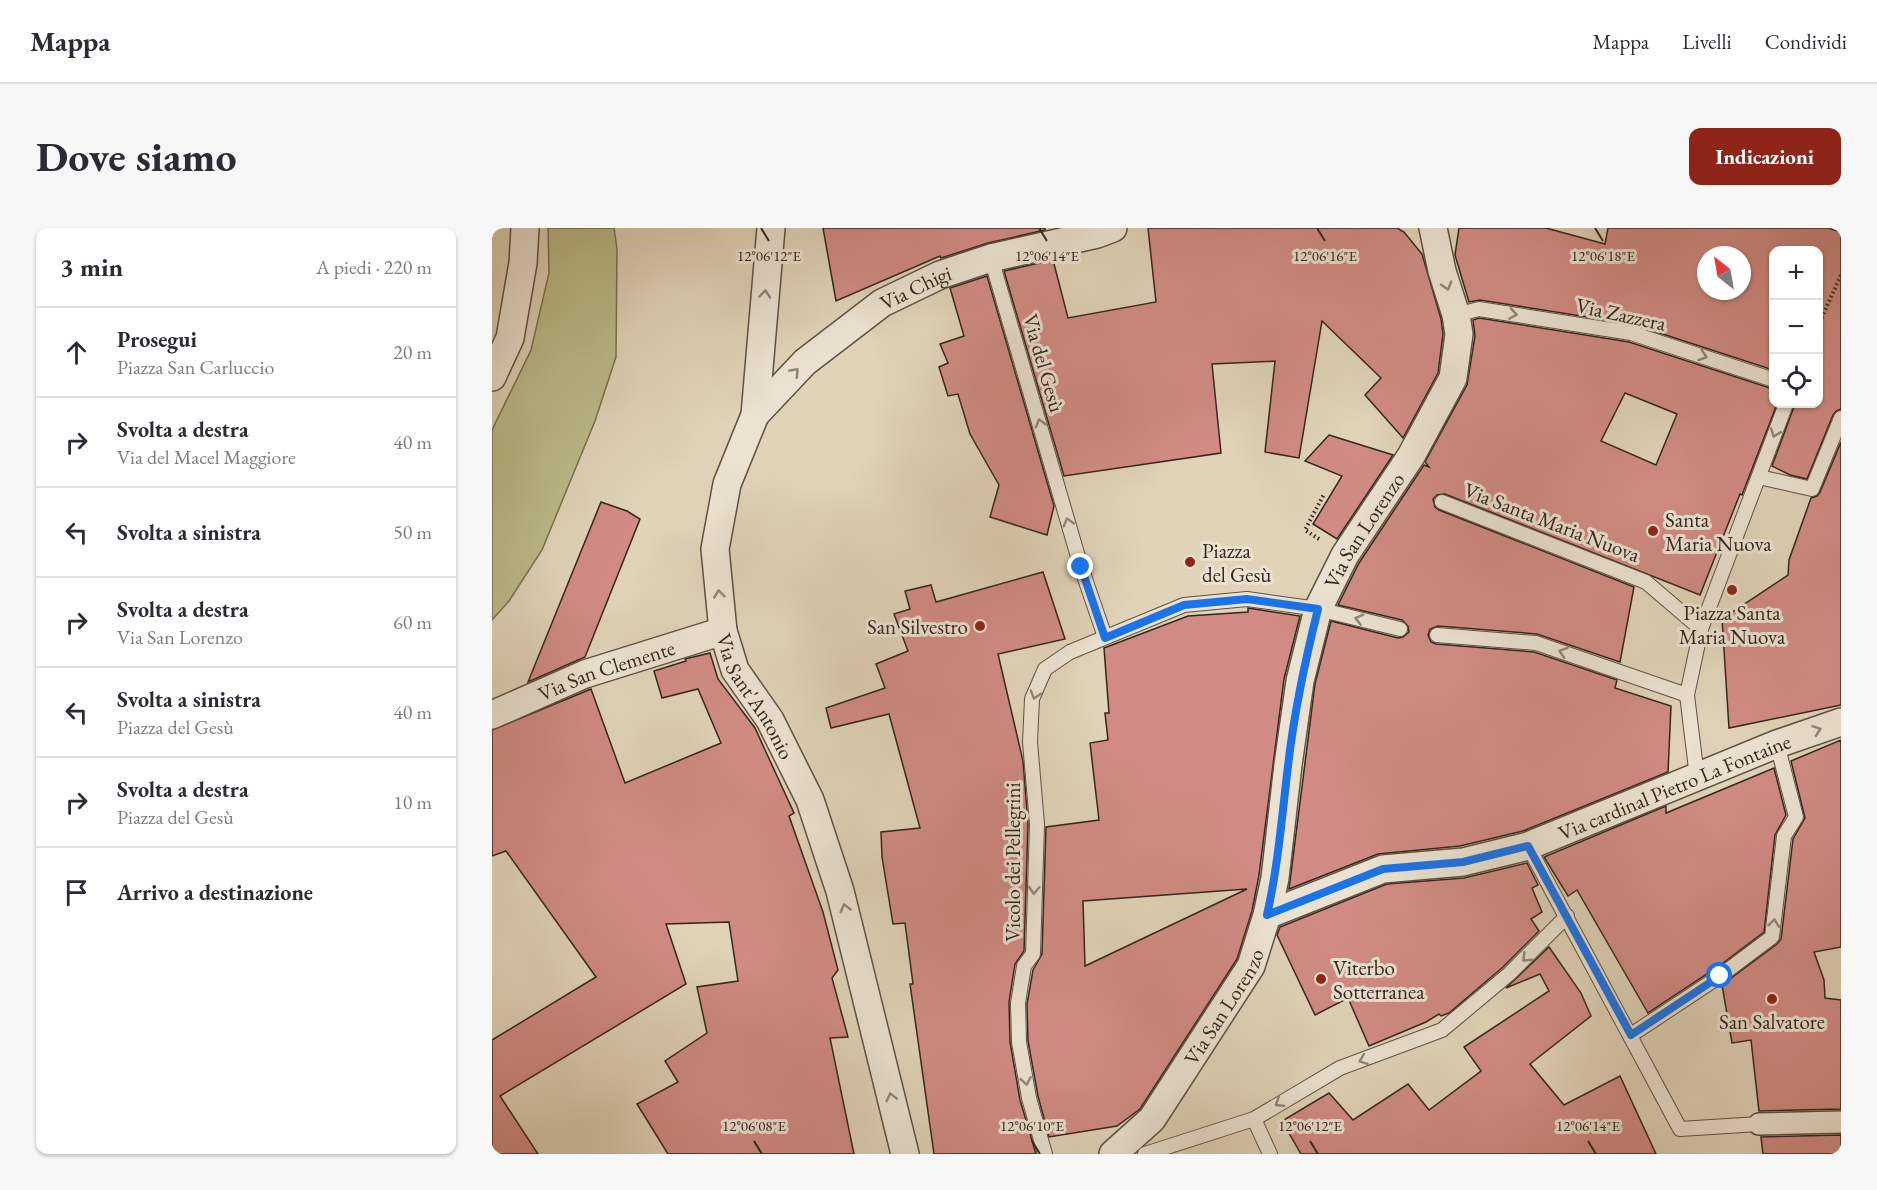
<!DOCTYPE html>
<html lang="it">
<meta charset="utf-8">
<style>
:root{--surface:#fff;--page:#f7f7f7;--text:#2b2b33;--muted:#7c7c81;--line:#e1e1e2;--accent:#8f2418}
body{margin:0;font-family:"EB Garamond",serif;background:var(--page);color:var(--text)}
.controls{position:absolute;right:18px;top:18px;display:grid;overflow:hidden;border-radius:12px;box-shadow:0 2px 4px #0004}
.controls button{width:54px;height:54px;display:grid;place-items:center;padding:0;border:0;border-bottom:2px solid var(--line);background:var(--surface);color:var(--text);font:30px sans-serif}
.compass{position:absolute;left:1205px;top:18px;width:54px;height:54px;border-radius:50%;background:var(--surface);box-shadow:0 2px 4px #0004;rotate:329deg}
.stop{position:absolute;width:18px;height:18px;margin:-14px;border:4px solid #1a73e8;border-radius:50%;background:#fff}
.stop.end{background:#1a73e8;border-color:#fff;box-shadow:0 2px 6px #0008}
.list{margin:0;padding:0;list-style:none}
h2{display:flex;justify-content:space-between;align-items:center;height:78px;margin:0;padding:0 24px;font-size:26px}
h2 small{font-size:20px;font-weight:400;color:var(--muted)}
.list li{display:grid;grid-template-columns:39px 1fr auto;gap:18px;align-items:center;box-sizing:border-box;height:90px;padding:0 24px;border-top:2px solid var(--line)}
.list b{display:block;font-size:22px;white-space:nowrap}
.list p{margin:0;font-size:20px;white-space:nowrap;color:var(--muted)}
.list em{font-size:20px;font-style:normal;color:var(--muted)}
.icon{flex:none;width:33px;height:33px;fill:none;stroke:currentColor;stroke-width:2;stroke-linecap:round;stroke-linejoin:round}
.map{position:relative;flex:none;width:1349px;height:926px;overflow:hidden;border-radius:12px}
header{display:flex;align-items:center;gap:36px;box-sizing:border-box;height:84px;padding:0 30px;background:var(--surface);border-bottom:2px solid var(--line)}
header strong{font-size:28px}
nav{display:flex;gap:33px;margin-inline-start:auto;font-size:21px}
.intro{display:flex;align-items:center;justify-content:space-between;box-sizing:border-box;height:144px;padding:0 36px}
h1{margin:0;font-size:42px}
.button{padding:15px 27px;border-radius:12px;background:var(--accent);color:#fff;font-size:21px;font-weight:700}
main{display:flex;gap:36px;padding:0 36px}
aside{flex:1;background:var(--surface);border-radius:12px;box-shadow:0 2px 4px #0004}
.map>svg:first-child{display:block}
</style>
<header>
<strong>Mappa</strong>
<nav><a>Mappa</a><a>Livelli</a><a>Condividi</a></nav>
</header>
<div class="intro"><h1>Dove siamo</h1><a class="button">Indicazioni</a></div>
<main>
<aside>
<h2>3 min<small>A piedi · 220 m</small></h2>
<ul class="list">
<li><svg class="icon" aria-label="ahead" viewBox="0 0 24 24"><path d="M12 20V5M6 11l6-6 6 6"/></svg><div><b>Prosegui</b><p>Piazza San Carluccio</p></div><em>20 m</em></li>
<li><svg class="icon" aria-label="right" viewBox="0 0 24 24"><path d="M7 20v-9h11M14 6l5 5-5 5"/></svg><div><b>Svolta a destra</b><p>Via del Macel Maggiore</p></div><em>40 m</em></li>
<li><svg class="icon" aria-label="left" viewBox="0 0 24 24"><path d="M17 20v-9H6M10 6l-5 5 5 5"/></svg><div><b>Svolta a sinistra</b></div><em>50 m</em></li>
<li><svg class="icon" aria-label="right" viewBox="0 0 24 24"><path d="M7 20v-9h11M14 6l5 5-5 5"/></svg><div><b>Svolta a destra</b><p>Via San Lorenzo</p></div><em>60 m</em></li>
<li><svg class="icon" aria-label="left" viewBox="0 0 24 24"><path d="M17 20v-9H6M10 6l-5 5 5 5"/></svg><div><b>Svolta a sinistra</b><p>Piazza del Gesù</p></div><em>40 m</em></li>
<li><svg class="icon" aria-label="right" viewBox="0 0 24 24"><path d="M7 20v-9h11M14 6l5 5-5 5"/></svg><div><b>Svolta a destra</b><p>Piazza del Gesù</p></div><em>10 m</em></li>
<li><svg class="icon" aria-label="arrive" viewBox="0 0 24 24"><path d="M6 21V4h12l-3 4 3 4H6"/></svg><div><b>Arrivo a destinazione</b></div></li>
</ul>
</aside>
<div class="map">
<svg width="1349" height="926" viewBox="0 0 1349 926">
<rect width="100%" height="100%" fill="#e0d3b8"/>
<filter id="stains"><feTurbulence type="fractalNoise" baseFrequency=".00333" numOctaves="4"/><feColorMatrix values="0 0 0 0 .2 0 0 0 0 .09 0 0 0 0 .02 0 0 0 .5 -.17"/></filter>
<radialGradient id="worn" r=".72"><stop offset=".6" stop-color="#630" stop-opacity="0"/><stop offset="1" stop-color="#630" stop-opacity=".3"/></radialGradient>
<polygon fill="#bbba89" stroke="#787053" stroke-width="1.5" points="56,0 122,0 125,21 124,129 103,193 50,322 17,373 0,392 0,202 39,122 57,45"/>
<g fill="#d18b84" stroke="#34261d" stroke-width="1.5" fill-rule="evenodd">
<polygon points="331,0 553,0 553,2 496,15 449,30 448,28 344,73"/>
<polygon points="656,0 905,0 912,4 930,26 949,91 951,106 946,145 911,210 873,167 889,150 830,93 807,230 773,224 783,133 720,136 729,225 572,248 512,43 561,32 576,90 664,74"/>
<path d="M967 0H1054L1113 16 1116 0H1336L1349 4V181L1344 183 1341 187 1315 251 1298 247 1280 238 1303 176H1326V22H1281V142L1140 96 988 72 977 74 963 27ZM1214 27H1250V63H1214Z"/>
<polygon points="495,48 562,278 555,307 498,289 507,257 478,206 466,166 456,168 447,139 456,135 448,116 472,108 458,60"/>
<path d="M987 90 1137 114 1281 161V176H1285L1250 267 1248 266 1208 367 953 266 945 267 941 271 943 279 947 282 1142 359 1128 434 1045 406 946 398 938 401 936 407 939 414 944 416 1042 424 1125 452 1123 460 1179 478 1176 544 1031 603 968 618 886 626 797 661 823 456 839 393 906 410 911 409 917 404 916 398 910 392 846 377 867 335 932 237 937 239 933 234 975 157 983 108 981 92ZM1133 165 1185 186 1164 237 1109 213Z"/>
<polygon points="837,207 901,227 845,311 821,296 850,248 813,233"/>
<polygon points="1349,214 1349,477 1237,500 1230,391 1296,347 1297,332 1319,270 1325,268 1328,264"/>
<polygon points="109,274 135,283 148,291 93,429 36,454"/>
<polygon points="551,344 573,411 506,426 531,533 536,596 532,723 523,736 517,774 518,814 528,872 544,926 442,926 418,756 421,756 413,695 401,696 390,629 389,604 428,600 397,486 339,500 334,480 393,460 384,436 416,423 402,386 418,381 413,363 439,357 444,374"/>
<path d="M756 380 808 388 792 451 767 647 760 683 745 731 648 881 625 898 557 909 546 868 536 813 535 776 541 742 550 726 554 599 607 592 598 515 616 512 613 485H617L612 420 696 388 756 384ZM755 661 593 738 591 673Z"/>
<polygon points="218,425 226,451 263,500 302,585 297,588 331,684 346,742 340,750 356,809 338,810 362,926 176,926 145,876 186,854 173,833 215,805 205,759 246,753 237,694 174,696 194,756 8,868 46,926 0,926 0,812 104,749 14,623 0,628 0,502 99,461 133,555 229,515 206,461 170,470 162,443 194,433 193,431"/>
<polygon points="1349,512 1349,719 1322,724 1332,752 1333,770 1349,772 1349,881 1267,883 1259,812 1240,815 1230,757 1285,716 1289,711 1301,611 1313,590 1299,533"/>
<polygon points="1282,540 1294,587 1283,607 1272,704 1227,738 1156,785 1085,662 1076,668 1052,629 1174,578 1174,585"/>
<polygon points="1035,635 1046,657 1040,660 1050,684 1039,691 1047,703 1011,739 957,785 949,788 947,786 934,794 877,818 856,770 823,787 785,707 788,699 895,656 972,650"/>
<polygon points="1057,719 1089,765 1099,788 1038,836 1072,877 1128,848 1164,926 809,926 790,893 837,865 861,892 916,856 937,882 989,843 972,819 1057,763 1048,746 1014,760"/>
<polygon points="1349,907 1349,926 1271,926 1269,909"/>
</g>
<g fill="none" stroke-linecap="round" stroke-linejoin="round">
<g stroke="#5f5144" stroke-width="16">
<g id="service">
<polyline points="499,30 589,339 613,409"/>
<polyline points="964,87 987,81 1139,105 1282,152"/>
<polyline points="1267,249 1320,261 1349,190"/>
<polyline points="950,274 1154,354 1209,401"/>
<polyline points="945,407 1044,415 1195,467"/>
<polyline points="1205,549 1195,467 1209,401 1294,176"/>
<polyline points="1036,618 1188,901 1267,896"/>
<polyline points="1139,807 1228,748 1280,709 1292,608 1304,589 1285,516"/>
<polyline points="762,891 778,926"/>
<polyline points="553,926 537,870 527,814 526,775 532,738 541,726 545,596 538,514 540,471 553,441 578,424 692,377 755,371 826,381 908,401"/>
<polyline points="653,926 762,891 848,840 950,802 1017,746 1075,688"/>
</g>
</g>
<g stroke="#5f5144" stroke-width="24">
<polyline id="pedestrian" points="1267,896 1349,894"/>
</g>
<g stroke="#5f5144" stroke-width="30">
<g id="minor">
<path id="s1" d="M279 0 263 187 235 256 223 321 231 403 243 442 278 492 318 572 348 663 413 926"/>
<polyline points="0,149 18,110 31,35 33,0"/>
<path id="s2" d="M263 187 313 134 390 75 448 47 499 30 605 6 621 0"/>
<path id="s3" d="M0 487 93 446 231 403"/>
<path id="s4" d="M775 687 891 641 971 634 1036 618 1285 516 1349 494"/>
<path id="s5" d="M621 926 660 891 759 738 775 687 783 650 796 537 808 453 826 381 853 327 919 228 961 150 967 106 964 87 950 43 941 0"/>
</g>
</g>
<g stroke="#34261d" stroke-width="4" stroke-dasharray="1.5 3" stroke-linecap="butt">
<polyline points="1326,98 1349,47"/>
<polyline points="827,311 813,302 832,266"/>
</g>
<use href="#service" stroke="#ebe2d1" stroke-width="14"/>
<use href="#pedestrian" stroke="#ebe2d1" stroke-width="21"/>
<use href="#minor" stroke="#ebe2d1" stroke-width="27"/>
</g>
<defs><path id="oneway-chevron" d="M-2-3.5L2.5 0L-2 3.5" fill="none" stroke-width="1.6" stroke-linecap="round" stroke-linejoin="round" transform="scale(1.5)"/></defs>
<g stroke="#908477">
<use href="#oneway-chevron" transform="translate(955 58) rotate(73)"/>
<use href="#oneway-chevron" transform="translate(273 66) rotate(-85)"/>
<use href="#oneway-chevron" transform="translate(1021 86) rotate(9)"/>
<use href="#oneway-chevron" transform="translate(1211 128) rotate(18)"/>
<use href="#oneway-chevron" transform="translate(303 144) rotate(-47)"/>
<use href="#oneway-chevron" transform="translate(548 195) rotate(-106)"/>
<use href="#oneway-chevron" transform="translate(1283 205) rotate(110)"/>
<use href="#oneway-chevron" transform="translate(576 294) rotate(-106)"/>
<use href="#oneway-chevron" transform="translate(227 366) rotate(-96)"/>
<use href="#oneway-chevron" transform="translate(867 391) rotate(-166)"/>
<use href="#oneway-chevron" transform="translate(1071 424) rotate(-162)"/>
<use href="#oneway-chevron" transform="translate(543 467) rotate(107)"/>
<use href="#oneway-chevron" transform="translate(1325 502) rotate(-19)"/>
<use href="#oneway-chevron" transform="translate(542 662) rotate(92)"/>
<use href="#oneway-chevron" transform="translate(353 680) rotate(-104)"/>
<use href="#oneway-chevron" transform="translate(1282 695) rotate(-83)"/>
<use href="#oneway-chevron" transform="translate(1034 730) rotate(135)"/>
<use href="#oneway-chevron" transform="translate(871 832) rotate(159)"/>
<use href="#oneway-chevron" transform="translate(534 853) rotate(80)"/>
<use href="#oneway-chevron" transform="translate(399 869) rotate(-104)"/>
<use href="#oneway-chevron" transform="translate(787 875) rotate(148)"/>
</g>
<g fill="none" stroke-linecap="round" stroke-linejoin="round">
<path stroke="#1a73e8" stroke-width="8" d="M589 339 613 410 692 377 755 371 826 381C813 433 802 485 796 538 790 588 786 638 775 687L891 641 971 634 1036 618 1139 807 1228 748"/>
</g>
<path fill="none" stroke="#34261d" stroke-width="2" d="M269 0 277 13M547 0 555 13M825 0 833 13M1103 0 1111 13M262 913 270 926M540 913 548 926M818 913 826 926M1096 913 1104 926"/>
<g fill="#8f2418" stroke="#ebe2d1" stroke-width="2">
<circle cx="1161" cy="303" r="6"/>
<circle cx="698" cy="334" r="6"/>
<circle cx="1240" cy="362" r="6"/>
<circle cx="488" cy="398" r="6"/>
<circle cx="829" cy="751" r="6"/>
<circle cx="1280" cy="771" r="6"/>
</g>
<g text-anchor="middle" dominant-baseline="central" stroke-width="6" stroke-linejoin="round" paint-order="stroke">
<g font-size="21" fill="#34261d" stroke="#ebe2d1">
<text stroke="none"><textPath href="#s2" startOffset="207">Via Chigi</textPath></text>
<text transform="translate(1129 86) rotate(12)">Via Zazzera</text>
<text transform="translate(552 135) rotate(74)">Via del Gesù</text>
<text transform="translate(1060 294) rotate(21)">Via Santa Maria Nuova</text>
<text stroke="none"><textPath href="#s5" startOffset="690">Via San Lorenzo</textPath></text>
<text stroke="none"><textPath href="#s3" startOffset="123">Via San Clemente</textPath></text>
<text stroke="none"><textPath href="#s1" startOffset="484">Via Sant'Antonio</textPath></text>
<text stroke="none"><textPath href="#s4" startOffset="430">Via cardinal Pietro La Fontaine</textPath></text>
<text transform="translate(520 634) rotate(-90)">Vicolo dei Pellegrini</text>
<text stroke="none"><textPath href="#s5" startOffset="186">Via San Lorenzo</textPath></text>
</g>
<g font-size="21" fill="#34261d" stroke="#ebe2d1" text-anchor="start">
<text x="1173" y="291">Santa<tspan x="1173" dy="24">Maria Nuova</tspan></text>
<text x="710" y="322">Piazza<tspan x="710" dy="24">del Gesù</tspan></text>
<text x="1240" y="384" text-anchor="middle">Piazza Santa<tspan x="1240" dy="24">Maria Nuova</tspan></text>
<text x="476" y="398" text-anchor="end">San Silvestro</text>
<text x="841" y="739">Viterbo<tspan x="841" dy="24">Sotterranea</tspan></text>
<text x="1280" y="793" text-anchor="middle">San Salvatore</text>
</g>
</g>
<g font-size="15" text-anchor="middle" fill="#34261d" stroke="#ebe2d1" stroke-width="6" stroke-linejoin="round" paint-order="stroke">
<text x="277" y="33">12°06'12"E</text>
<text x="555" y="33">12°06'14"E</text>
<text x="833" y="33">12°06'16"E</text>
<text x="1111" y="33">12°06'18"E</text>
<text x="262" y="903">12°06'08"E</text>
<text x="540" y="903">12°06'10"E</text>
<text x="818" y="903">12°06'12"E</text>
<text x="1096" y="903">12°06'14"E</text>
</g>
<rect width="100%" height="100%" filter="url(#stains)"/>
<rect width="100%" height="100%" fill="url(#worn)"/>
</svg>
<div class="controls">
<button>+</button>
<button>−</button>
<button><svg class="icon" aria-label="locate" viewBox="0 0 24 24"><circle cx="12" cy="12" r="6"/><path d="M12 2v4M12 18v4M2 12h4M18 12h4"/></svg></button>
</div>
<svg class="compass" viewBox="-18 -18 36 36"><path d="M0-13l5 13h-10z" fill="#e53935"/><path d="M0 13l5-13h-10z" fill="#7c7c81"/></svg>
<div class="stop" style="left:1228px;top:748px"></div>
<div class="stop end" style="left:589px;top:339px"></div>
</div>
</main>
